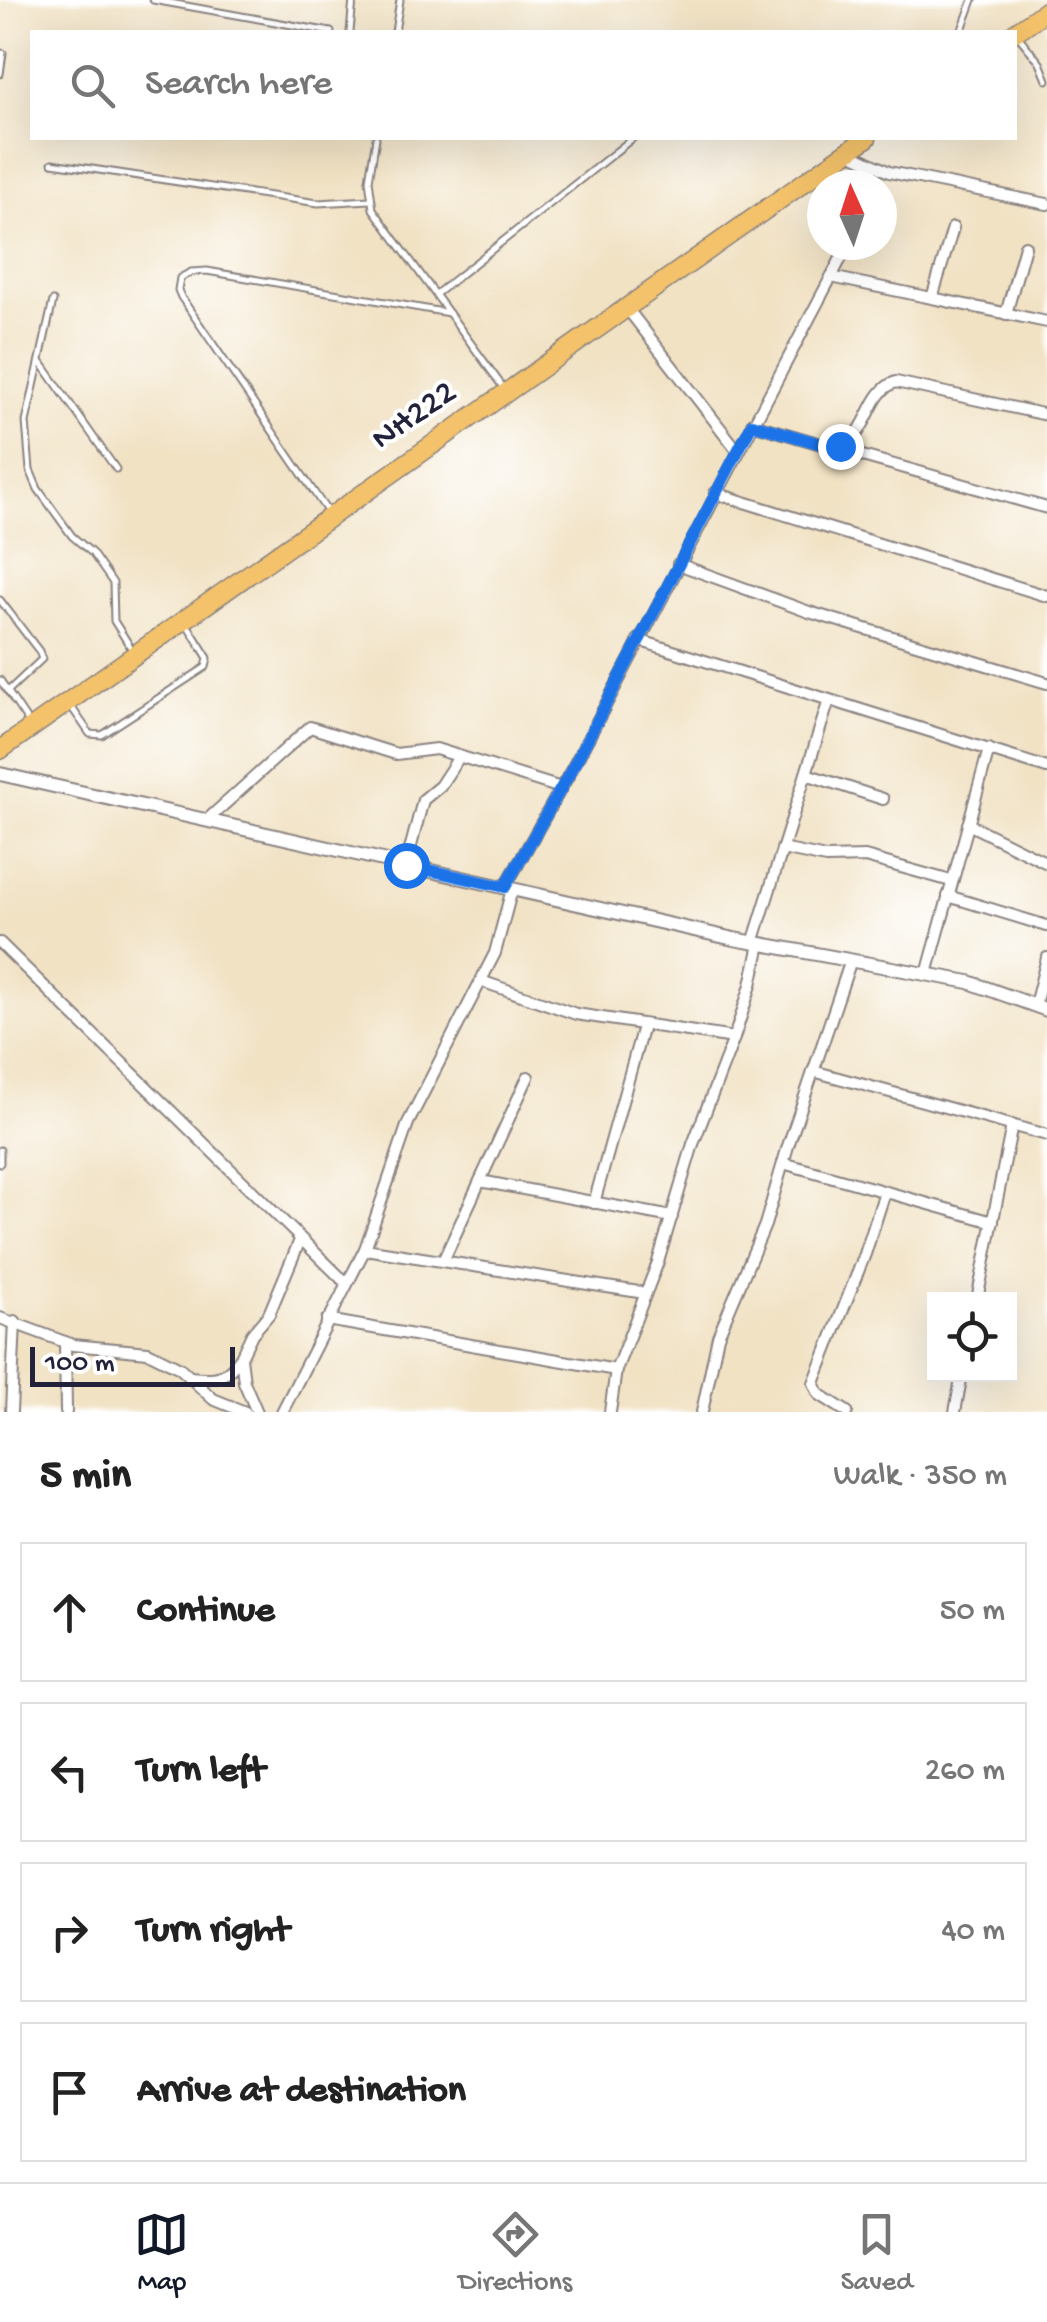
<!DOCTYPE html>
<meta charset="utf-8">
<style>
:root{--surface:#fff;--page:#f6f6f6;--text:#222;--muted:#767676;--line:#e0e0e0;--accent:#111827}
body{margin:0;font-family:"Gochi Hand",sans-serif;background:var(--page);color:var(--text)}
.controls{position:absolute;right:30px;bottom:30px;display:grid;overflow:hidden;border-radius:0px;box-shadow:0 10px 40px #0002}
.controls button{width:90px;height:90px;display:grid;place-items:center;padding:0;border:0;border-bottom:2px solid var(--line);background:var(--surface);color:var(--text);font:50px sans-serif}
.compass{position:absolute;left:807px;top:170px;width:90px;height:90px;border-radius:50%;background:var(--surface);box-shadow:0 10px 40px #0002;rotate:357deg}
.scale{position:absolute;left:30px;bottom:25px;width:205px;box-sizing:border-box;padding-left:10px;border:5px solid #22223b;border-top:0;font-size:28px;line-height:35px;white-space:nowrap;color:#22223b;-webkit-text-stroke:8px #fff;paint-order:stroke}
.stop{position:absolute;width:30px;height:30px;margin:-22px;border:8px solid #1a73e8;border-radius:50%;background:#fff}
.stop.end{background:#1a73e8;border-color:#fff;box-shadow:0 2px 10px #0008}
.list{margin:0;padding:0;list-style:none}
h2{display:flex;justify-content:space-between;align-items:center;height:130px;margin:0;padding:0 40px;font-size:42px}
h2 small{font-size:32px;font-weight:400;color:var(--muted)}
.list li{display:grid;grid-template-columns:65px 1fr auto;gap:30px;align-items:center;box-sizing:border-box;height:140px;margin:0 20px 20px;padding:0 20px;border:2px solid var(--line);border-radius:0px}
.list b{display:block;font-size:38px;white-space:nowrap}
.list em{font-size:32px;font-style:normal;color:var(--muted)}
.icon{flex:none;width:55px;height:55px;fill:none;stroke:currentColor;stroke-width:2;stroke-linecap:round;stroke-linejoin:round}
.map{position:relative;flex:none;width:1047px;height:1412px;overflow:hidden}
.search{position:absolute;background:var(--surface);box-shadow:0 10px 40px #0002;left:30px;right:30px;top:30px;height:110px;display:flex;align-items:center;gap:25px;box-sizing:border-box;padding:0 35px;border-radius:0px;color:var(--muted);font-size:38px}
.sheet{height:770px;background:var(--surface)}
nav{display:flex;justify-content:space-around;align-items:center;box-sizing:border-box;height:140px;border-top:2px solid var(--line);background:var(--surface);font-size:28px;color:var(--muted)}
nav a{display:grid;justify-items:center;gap:5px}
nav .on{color:var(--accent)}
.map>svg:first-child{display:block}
</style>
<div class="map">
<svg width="1047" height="1412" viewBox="0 0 1047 1412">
<rect width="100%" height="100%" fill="#fff"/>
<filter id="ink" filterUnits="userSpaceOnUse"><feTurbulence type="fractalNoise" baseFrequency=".01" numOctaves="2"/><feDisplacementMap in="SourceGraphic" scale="20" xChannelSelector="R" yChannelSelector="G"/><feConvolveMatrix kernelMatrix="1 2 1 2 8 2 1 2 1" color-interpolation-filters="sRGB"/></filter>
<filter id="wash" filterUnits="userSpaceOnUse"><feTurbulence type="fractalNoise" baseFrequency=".0048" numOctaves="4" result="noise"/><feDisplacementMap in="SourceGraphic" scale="40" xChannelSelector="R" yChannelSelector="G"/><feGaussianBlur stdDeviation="2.25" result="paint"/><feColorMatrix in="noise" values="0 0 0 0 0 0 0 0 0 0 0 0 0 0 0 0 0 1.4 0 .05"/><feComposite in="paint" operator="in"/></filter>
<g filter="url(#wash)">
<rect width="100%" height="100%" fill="#f1e2c4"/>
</g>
<g filter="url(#ink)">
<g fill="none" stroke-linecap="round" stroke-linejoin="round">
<g stroke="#8a8280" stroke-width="9">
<g id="service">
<polyline points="153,0 331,32"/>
<polyline points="350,32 353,0"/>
<polyline points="395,32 400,0"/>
<polyline points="961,32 973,0"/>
<polyline points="1019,37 1040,63 1047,80"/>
<polyline points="0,74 3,53"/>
<polyline points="376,138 369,180 373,209 505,390"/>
<polyline points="52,163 318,203 370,200"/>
<polyline points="436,294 633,138"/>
<polyline points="53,301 26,422 30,470 38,489 72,536 92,553 113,583 114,621 133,651"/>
<polyline points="40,361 116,469"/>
<polyline points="329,514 181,297 178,290 180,278 191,272 207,271 449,313"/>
<polyline points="0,600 39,651 42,659 8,691"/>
<polyline points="0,680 29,723"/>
<polyline points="70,705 90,734 102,735 206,667 208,658 186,623"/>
<polyline points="0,1150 0,1163"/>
</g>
</g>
<g stroke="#8a8280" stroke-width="14">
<g id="minor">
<polyline points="848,152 889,172 1047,204"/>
<polyline points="831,277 1047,322"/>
<polyline points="932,298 953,228"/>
<polyline points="626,307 738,451"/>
<polyline points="1006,314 1025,246"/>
<path d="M752 424 828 446C871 449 863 393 896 382L1047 415"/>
<polyline points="834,448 1047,508"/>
<polyline points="715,493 1047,596"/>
<polyline points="678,564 809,612 1047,683"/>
<polyline points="638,640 1047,768"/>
<polyline points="806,774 883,799"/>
<polyline points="207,820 310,727 396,754 436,749 561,788"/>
<polyline points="968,824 1047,863"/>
<polyline points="782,849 826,858 865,857 951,881"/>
<polyline points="406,865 423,800 440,786 459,757"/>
<polyline points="505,887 572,769 848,245"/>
<polyline points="948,896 1047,926"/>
<polyline points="0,943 347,1284"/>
<polyline points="753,943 829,700"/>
<polyline points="927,974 989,749"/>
<polyline points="481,981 576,1014 734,1038"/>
<polyline points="1035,1005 1047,958"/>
<polyline points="813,1071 1047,1135"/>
<polyline points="783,1163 993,1222"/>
<polyline points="480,1181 672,1217"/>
<polyline points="594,1203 643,1026"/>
<polyline points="365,1249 645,1293"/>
<polyline points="443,1261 528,1077"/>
<polyline points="977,1300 1012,1125"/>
<polyline points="0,1318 73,1345 148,1352 180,1368 213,1399 245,1412"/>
<polyline points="327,1320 616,1370"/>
<polyline points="65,1342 66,1412"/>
<path d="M190 1377C215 1380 226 1379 241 1357"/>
<polyline points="11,1412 15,1321"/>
<polyline points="257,1412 244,1382 241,1357 252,1334 269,1314 300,1240"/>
<polyline points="282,1412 365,1249 408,1123 495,953 512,889"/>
<polyline points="610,1412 616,1370 658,1262 693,1144 734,1038 751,985 760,944"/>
<polyline points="702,1412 718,1336 765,1225 788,1146 851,960"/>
<polyline points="847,1412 819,1394 814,1383 865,1254 885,1192"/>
<polyline points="955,1412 962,1374"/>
</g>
</g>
<g stroke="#8a8280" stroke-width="16">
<polyline id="tertiary" points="0,774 734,939 969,982 1047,1010"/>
</g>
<g stroke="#8a8280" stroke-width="21">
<g id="primary">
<polyline points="1014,33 1047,10"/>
<polyline points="0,750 867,138"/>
</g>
</g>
<use href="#service" stroke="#fff" stroke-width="5"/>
<use href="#minor" stroke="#fff" stroke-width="10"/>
<use href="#tertiary" stroke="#fff" stroke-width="12"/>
<use href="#primary" stroke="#f3c26a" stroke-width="18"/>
</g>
</g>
<g fill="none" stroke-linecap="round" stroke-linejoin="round" filter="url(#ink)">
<polyline stroke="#1a73e8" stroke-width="12" points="406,865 505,887 572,769 752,424 828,446 840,446"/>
</g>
<g text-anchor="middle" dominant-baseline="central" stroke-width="8" stroke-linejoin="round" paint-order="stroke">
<g font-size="35" fill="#22223b" stroke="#fff">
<text transform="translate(415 417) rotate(-35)">NH222</text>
</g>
</g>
</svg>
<div class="controls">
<button><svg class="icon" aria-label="locate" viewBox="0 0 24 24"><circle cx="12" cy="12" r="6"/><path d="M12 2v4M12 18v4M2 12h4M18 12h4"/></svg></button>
</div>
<svg class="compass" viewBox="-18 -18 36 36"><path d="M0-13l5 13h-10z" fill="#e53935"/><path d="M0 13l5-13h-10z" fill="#767676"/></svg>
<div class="scale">100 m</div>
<div class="stop" style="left:406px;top:865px"></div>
<div class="stop end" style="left:840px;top:446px"></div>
<div class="search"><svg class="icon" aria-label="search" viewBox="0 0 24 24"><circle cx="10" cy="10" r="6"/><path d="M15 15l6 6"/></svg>Search here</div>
</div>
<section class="sheet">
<h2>5 min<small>Walk · 350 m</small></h2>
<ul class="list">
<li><svg class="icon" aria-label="ahead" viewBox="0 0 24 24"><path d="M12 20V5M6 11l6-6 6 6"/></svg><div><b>Continue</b></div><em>50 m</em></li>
<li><svg class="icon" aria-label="left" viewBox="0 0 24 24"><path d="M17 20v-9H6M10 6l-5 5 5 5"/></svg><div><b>Turn left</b></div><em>260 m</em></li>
<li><svg class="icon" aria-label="right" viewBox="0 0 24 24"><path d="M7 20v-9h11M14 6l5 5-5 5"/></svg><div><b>Turn right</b></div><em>40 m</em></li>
<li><svg class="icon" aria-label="arrive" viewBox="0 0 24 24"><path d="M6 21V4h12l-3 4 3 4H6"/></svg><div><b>Arrive at destination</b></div></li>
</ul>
</section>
<nav>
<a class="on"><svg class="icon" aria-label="map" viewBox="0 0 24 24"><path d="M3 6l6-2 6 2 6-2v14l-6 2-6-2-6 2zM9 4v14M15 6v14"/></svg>Map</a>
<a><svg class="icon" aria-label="directions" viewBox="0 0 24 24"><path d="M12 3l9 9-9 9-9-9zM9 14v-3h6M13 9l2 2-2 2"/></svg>Directions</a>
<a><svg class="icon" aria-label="saved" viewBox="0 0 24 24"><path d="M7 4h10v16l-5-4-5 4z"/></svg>Saved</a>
</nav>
